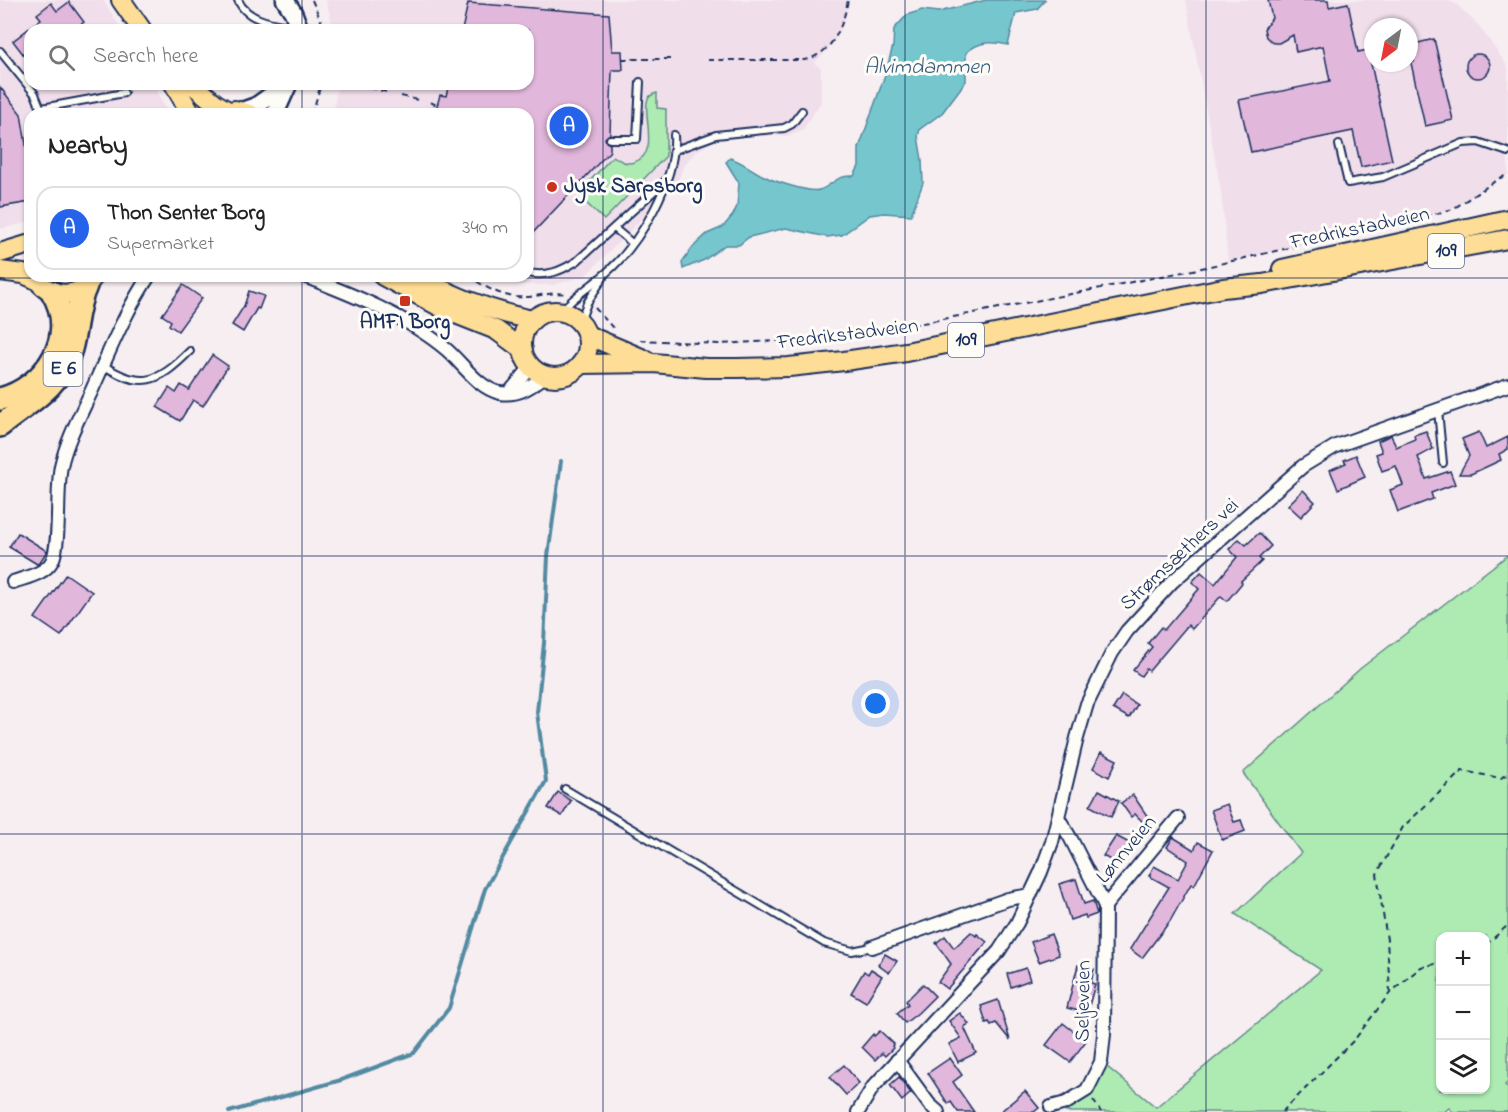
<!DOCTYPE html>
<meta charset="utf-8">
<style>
:root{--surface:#fff;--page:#f6f6f6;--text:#222;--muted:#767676;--line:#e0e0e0;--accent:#2563eb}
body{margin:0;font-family:"Indie Flower",sans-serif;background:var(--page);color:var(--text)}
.controls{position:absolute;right:18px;bottom:18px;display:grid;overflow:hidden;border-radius:12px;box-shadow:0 2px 4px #0004}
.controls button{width:54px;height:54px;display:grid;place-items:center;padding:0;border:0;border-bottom:2px solid var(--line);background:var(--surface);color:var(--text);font:30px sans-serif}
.compass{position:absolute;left:1364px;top:18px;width:54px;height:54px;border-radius:50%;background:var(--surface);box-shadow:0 2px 4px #0004;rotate:212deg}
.you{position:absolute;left:876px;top:704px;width:21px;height:21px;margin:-15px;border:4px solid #fff;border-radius:50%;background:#1a73e8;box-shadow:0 0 0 9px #1a73e833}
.badge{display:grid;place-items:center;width:39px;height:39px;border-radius:50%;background:var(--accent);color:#fff;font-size:20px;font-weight:700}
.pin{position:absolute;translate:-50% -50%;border:3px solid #fff;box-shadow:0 2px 6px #0006}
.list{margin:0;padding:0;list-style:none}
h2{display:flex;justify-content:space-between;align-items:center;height:78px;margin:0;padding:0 24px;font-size:26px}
h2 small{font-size:20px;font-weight:400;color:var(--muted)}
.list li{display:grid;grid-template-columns:39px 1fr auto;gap:18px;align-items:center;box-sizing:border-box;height:84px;margin:0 12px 12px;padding:0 12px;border:2px solid var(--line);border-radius:18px}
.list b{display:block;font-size:22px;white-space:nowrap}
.list p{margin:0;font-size:20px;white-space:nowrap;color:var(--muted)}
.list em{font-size:20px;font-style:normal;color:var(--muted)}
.icon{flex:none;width:33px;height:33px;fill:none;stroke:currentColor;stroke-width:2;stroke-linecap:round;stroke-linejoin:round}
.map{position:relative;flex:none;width:1508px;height:1112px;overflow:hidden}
.search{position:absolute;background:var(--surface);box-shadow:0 2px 4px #0004;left:24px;top:24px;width:510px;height:66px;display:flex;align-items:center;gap:15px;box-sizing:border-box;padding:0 21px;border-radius:18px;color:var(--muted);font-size:22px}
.panel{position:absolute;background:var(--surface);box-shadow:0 2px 4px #0004;left:24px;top:108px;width:510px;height:174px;border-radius:18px}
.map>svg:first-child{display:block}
</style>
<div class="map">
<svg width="1508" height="1112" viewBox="0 0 1508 1112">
<rect width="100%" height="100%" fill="#f7eef2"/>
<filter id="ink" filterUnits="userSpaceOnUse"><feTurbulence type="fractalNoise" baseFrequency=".0167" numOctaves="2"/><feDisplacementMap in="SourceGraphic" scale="12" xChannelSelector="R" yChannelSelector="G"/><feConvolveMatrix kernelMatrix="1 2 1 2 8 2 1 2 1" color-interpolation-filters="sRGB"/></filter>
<g filter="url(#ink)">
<g fill="#f0deeb" fill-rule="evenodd">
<polygon points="0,0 103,0 122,30 30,30 30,84 154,84 168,114 30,114 30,222 0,229"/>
<polygon points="326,0 848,0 847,13 838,36 827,51 814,63 821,68 821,102 803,130 788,136 735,136 715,140 697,151 684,165 677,183 585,276 553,285 517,285 493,280 486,276 528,276 528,114 333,114 338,84 528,84 528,30 334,30"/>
<path d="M1186 0H1446L1456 4 1480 27 1508 67V175L1500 178 1453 209 1228 262 1221 191ZM1373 27H1409V63H1373Z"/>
</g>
<g fill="#adebb2" stroke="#648d88" stroke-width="1.5" fill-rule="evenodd">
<path d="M657 93V108L666 109V156L604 220 583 200 593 190 587 184 613 156C619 160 626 165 634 162 659 154 644 121 647 102 648 96 652 94 657 93Z"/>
<path d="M1508 555V1082L1505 1085 1508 1088V1112H1453L1449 1108 1444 1112H1066L1087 1090 1101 1062 1156 1107 1321 970 1235 914 1301 853 1243 773 1361 668ZM1440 936H1486V1090H1440Z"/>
</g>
<path fill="#76c7cd" stroke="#528aa1" stroke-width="1.5" d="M986 0H1045L1037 9 1016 13 1008 45C991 41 979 41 966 53V81L942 113 920 129 918 136 922 160 923 183 911 215 884 213 870 215 842 235 827 237 786 228 749 237 739 245H725L704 260 683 269 682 262 692 248 707 234 723 227 733 215 737 206 739 183 726 162 730 158C743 162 753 171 764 176 773 181 810 193 819 190 833 186 834 175 854 176L859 166V148L885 75 893 46 894 29 907 15 922 10 939 12Z"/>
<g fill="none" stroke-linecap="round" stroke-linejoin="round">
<polyline stroke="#528aa1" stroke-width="4" points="229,1112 341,1080 414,1053 449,1008 485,889 546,781 537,712 544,643 548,556 561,461"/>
</g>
<g fill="#e1b7dc" stroke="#1b2f5e" stroke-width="1.5">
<polygon points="1268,0 1328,0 1329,7 1348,3 1358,52 1368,50 1392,160 1361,167 1353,131 1251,152 1239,100 1330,81 1323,46 1296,52 1293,35 1279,43 1274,43 1266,37 1264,29 1272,18"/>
<polygon points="69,2 84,22 73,30 30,30 30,63 13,41 41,19 37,14 51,3 57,11"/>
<polygon points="468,3 609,14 612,51 622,51 623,70 612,70 610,134 605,138 606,142 610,144 610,151 528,238 528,114 435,113 440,95 446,96 449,84 528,84 528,30 462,30"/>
<polygon points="1434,39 1453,120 1425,126 1411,63 1414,62 1410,45"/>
<circle cx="1478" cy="66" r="12"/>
<polygon points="0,87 21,114 30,169 30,202 0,207"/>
<polygon points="183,285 202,298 178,331 169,325 171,321 162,315"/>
<polygon points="249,291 264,296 259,309 257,308 243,332 232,325 244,306"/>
<polygon points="212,355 228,366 203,406 193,400 180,421 157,407 169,388 176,393 181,385 189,390"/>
<polygon points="1426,431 1433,449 1418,457 1426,479 1450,471 1455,484 1431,493 1433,499 1398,512 1390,490 1403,485 1396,466 1382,471 1376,454 1382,452 1378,441 1391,435 1396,447 1415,439 1414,435"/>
<polygon points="1479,432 1486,448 1508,437 1508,449 1499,454 1501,460 1471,474 1459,474 1469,456 1462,439"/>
<polygon points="1356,455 1365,477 1338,489 1330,470 1346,463 1344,460"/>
<polygon points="1303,490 1315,502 1301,517 1288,505"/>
<polygon points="18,533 47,551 40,562 37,564 9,547"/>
<polygon points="1259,533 1271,546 1259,558 1262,561 1241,581 1242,583 1227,601 1221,596 1192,629 1188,625 1149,671 1146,669 1141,676 1133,670 1152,647 1148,643 1161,627 1164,630 1199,589 1192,582 1201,572 1215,584 1237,557 1229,549 1239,539 1246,545"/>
<polygon points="66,574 92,592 61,636 35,618"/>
<polygon points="1122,695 1137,705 1129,718 1113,709"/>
<polygon points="1101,752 1117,760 1109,777 1093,768"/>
<polygon points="1099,790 1119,801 1111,817 1090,806"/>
<polygon points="558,792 571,801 562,816 548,808"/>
<polygon points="1133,795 1154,826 1150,829 1135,814 1131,817 1121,803"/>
<polygon points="1227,804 1234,822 1241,820 1245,831 1222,840 1211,810"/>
<polygon points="1116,836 1131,844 1119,865 1103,856"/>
<polygon points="1173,837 1194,850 1198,842 1213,850 1194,886 1191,884 1170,921 1142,958 1130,949 1169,887 1149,876 1154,866 1178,879 1188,861 1167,847"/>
<polygon points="1076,879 1084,904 1093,901 1097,914 1086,918 1085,915 1070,920 1059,884"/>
<polygon points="971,932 976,936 977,934 987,942 947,989 938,982 951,964 936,943 945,936 954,948"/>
<polygon points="1051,934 1059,955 1039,962 1031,942"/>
<polygon points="885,954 897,961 889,973 878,965"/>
<polygon points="1078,965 1094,969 1091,983 1095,984 1087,1013 1067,1008"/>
<polygon points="1026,968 1030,980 1011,987 1007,974"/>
<polygon points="871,969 882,976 866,1002 851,993 864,971 868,974"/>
<polygon points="923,984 935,996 918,1013 905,1023 897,1013 908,1004 906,1001"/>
<polygon points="998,1000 1010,1040 996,1023 991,1025 989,1022 986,1023 981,1006"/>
<polygon points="960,1013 969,1024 964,1027 976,1053 958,1062 949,1044 961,1038 949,1021"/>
<polygon points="1063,1023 1086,1041 1070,1062 1046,1045"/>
<polygon points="880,1031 894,1044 892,1046 893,1048 885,1056 882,1053 875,1060 862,1047 873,1034 874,1036"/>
<polygon points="950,1058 962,1075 953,1082 974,1112 958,1112 951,1102 948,1104 928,1073"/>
<polygon points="844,1065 859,1083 846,1095 830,1077"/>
<polygon points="899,1077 911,1093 902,1101 890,1085"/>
<polygon points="1025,1091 1039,1108 1034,1112 1000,1112"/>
</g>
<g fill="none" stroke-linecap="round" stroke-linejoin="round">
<g stroke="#1b2f5e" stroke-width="10">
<g id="lane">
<path d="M238 0C247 21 275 25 297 26"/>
<polyline points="0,51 35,94 43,114"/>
<polyline points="42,108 124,93"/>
<polyline points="610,139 637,139 640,82"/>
<polyline points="1339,145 1348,183 1383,177 1463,143 1478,142 1508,152"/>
<polyline points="675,150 716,135 784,128 792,124 802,111"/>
<polyline points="614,228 632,243"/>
<path d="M528 273C547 277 561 271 577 261L664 182"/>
<path d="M561 311C575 296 591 286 606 273 640 244 677 180 674 135"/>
<polyline points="580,322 587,303 603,278"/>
<path d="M103 365C141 390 158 383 190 351"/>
<polyline points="1438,410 1443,463"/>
<polyline points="565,789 824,943 852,951 872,947"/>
</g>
</g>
<g stroke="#1b2f5e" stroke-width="16">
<g id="street">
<path d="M304 276C353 295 407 316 447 350 463 364 478 388 500 393 519 396 532 386 546 375"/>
<polyline points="509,393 531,367"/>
<path d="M13 582C27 577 45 574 52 561 61 544 56 490 61 466 67 439 81 414 92 390 110 350 125 312 149 276"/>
<polyline points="1105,906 1178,818"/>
<polyline points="872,947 1008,899 1030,895"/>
<polyline points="897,1060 929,1104 938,1112"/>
<polyline points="1051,1107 1066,1103 1087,1090 1101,1062 1104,1034 1105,906 1071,839 1059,819"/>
<polyline points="858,1112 873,1087 999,951 1017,923 1041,872 1052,842 1077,738 1087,704 1112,653 1127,631 1172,582 1303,466 1336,446 1508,385"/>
</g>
</g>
<g stroke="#1b2f5e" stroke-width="21">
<g id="secondary">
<polyline points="285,0 293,12 300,30"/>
<polyline points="242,111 256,106 287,84"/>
<polyline points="275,114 288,85"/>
</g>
</g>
<g stroke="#1b2f5e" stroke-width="22">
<g id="primary">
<polyline points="121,0 142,30"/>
<polyline points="174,84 191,114"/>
<polyline points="192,84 215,103 228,111"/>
<polyline points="219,114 235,110 249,114"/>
<polyline points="0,253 30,244"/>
<polyline points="1282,269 1508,219"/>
<polyline points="0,271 23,274 37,280"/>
<path d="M35 276C44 293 64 298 81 290 86 287 90 281 94 276"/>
<polyline points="383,276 448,311 496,330 523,350"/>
<path d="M414 276C452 296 490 311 532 320"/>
<circle cx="555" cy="344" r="33"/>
<polyline points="587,335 646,360"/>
<polyline points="581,364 654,363 706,368 737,368 789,367 844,361 906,352 1223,288 1262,284 1508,239"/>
</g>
</g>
<g stroke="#1b2f5e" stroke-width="26">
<g id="highway">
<path d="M0 399C46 387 79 336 52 292"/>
<path d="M0 426C28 403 61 387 71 349 77 328 76 307 86 286"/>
</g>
</g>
<g stroke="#1b2f5e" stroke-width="2" stroke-dasharray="6 4.5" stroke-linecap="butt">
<polyline points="312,0 325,30"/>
<polyline points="622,59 672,59"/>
<path d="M708 60H804C833 54 843 26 848 0"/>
<polyline points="352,84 354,84"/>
<polyline points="370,88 387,92"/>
<polyline points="401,96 418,100"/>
<polyline points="430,102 437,105"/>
<polyline points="312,114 321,84"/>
<path d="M468 276C482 285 498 295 515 297 532 299 549 291 566 294"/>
<polyline points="595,308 613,328"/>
<polyline points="640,340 719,344 812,339 887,330 1193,270 1428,216 1453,209 1500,178 1508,175"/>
<polyline points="1486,945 1508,925"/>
<polyline points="1390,993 1387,940 1377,874 1403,827 1462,771 1501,778 1508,773"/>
<polyline points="1093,1100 1101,1112"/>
<polyline points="1282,1112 1355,1039 1390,993 1421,967 1440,963"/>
</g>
<use href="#lane" stroke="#fdfcf7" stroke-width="6"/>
<use href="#street" stroke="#fdfcf7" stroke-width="12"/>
<use href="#secondary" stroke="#fdfcf7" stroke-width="16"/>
<use href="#primary" stroke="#fedd96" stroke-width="18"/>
<use href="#highway" stroke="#fedd96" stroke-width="21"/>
</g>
</g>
<path fill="none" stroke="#1b2f5e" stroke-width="1.5" stroke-opacity="0.55" d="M302 0V30M603 0V1112M905 0V1112M1206 0V1112M302 84V114M302 276V1112M0 278H1508M0 556H1508M0 834H1508"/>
<g fill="#c8321e" stroke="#fdfcf7" stroke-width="2">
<circle cx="552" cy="187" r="6"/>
<rect x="399" y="295" width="12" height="12" rx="3"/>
</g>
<g text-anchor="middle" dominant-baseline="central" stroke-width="6" stroke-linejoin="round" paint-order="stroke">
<g fill="#fdfcf7" stroke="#5f6c8c" stroke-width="1.5">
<rect x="1428" y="234" width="36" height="34" rx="4.5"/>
<rect x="948" y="323" width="36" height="34" rx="4.5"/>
<rect x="43.5" y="352" width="39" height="34" rx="4.5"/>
</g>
<g font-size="20" font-weight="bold" fill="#1b2f5e">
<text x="1446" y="251">109</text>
<text x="966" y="340">109</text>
<text x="63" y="369">E 6</text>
</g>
<g font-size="21" font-weight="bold" fill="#1b2f5e" stroke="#fdfcf7" text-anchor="start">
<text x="564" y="187">Jysk Sarpsborg</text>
<text x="405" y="323" text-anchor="middle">AMFI Borg</text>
</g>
<g font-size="21" fill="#1b2f5e" stroke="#fdfcf7">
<text transform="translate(1360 229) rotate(-12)">Fredrikstadveien</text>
<text transform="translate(848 335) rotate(-7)">Fredrikstadveien</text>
<text transform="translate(1180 555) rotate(-43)">Strømsæthers vei</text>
<text transform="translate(1127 850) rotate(-50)">Lønnveien</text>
<text transform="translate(1084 1001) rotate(-89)">Seljeveien</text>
</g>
<g font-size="22" font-style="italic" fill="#365d7f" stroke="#fdfcf7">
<text x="927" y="68">Alvimdammen</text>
</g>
</g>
</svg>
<div class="controls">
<button>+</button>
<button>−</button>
<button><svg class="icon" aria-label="layers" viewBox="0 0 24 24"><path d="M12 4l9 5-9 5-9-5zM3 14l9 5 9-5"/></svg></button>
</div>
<svg class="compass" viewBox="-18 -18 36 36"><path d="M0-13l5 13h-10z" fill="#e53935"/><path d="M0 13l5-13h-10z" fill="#767676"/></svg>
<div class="you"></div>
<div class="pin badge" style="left:569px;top:126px">A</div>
<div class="search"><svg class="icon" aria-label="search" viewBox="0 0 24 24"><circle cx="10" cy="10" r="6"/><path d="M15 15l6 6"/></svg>Search here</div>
<section class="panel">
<h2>Nearby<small></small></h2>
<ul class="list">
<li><span class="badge">A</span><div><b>Thon Senter Borg</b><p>Supermarket</p></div><em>340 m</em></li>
</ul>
</section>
</div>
